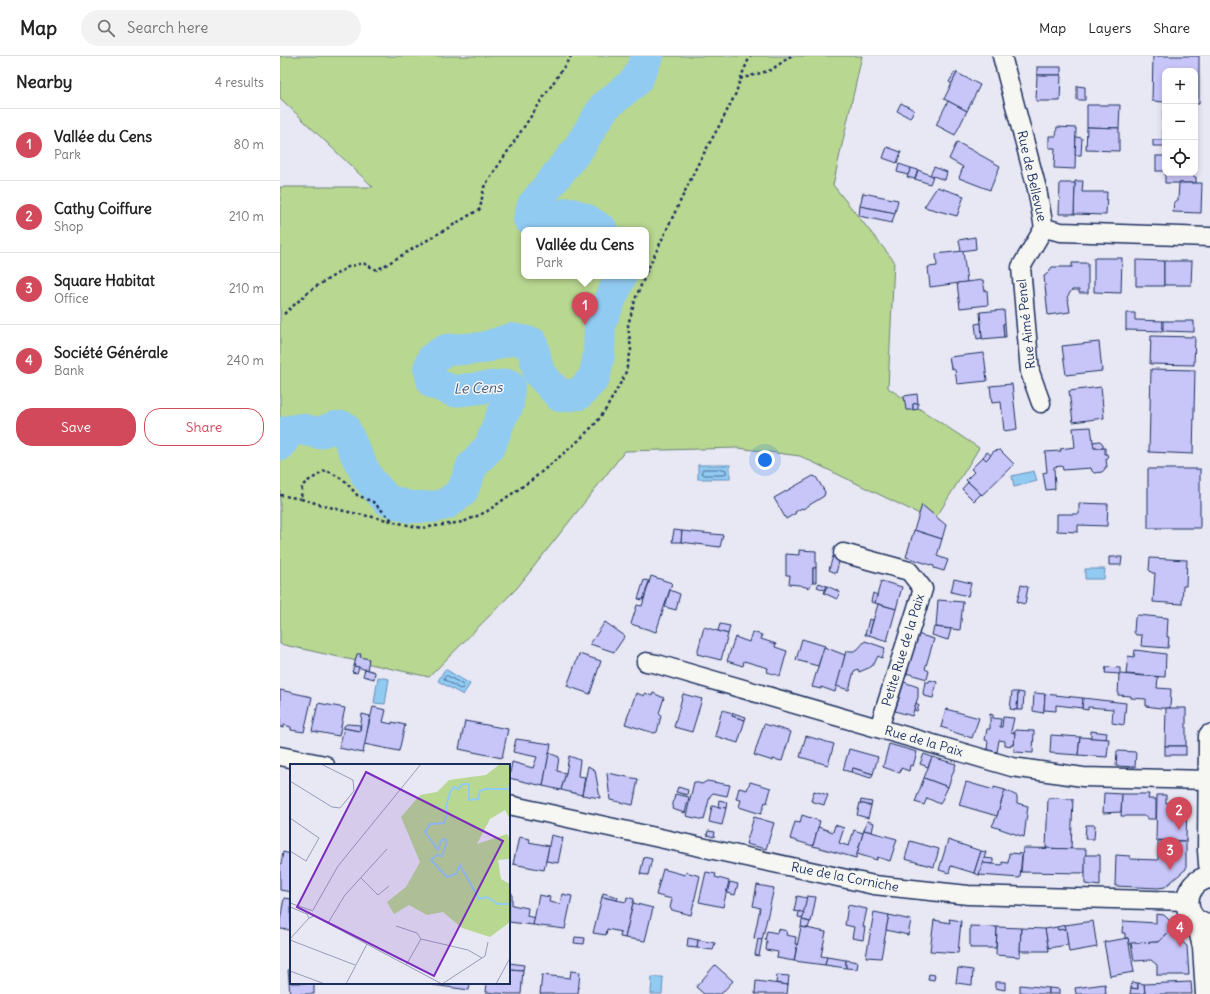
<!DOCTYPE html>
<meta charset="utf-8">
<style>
:root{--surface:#fff;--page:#f2f2f2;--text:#222;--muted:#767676;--line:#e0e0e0;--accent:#d1495b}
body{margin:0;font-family:Delius,sans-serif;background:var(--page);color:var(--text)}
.controls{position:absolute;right:12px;top:12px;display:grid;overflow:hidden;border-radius:8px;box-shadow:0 2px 6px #0003}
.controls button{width:36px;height:36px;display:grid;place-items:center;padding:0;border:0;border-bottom:1px solid var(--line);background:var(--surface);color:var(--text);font:20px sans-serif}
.you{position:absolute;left:485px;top:404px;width:14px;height:14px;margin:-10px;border:3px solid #fff;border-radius:50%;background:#1a73e8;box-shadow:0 0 0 6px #1a73e833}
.badge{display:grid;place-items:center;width:26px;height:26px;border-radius:50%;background:var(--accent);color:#fff;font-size:13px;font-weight:700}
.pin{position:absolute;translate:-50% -33px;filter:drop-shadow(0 1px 2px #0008)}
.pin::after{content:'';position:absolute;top:21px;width:14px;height:12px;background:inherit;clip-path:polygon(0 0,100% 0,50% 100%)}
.popup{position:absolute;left:241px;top:171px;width:128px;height:52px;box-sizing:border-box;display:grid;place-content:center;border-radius:8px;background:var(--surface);filter:drop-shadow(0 1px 3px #0005);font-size:13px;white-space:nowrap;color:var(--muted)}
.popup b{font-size:15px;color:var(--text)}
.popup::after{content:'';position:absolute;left:50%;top:100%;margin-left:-8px;border:8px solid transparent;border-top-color:var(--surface)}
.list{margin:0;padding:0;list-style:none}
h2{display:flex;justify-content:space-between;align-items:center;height:52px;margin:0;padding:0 16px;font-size:17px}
h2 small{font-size:13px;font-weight:400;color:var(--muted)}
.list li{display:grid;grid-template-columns:26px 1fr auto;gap:12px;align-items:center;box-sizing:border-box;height:72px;padding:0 16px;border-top:1px solid var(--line)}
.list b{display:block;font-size:15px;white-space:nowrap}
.list p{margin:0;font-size:13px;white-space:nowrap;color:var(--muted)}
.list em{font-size:13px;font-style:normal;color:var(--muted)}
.actions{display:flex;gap:8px;padding:12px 16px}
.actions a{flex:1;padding:9px 0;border:1px solid var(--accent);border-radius:16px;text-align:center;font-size:14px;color:var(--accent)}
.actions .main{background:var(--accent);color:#fff}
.icon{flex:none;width:22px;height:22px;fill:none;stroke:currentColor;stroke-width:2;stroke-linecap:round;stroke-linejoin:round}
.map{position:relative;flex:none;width:930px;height:938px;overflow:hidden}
header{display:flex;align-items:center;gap:24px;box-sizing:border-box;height:56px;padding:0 20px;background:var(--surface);border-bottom:1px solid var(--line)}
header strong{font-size:19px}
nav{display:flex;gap:22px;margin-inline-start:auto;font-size:14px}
.search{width:280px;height:36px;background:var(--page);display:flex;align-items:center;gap:10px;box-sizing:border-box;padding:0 14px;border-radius:22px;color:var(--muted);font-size:15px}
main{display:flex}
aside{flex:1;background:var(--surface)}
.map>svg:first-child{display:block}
</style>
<header>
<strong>Map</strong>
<div class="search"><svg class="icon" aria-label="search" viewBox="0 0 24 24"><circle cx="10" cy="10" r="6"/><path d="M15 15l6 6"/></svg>Search here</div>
<nav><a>Map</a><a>Layers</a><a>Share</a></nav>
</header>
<main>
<aside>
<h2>Nearby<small>4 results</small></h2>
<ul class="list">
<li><span class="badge">1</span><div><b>Vallée du Cens</b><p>Park</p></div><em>80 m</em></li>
<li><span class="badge">2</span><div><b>Cathy Coiffure</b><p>Shop</p></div><em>210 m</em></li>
<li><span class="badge">3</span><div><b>Square Habitat</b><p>Office</p></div><em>210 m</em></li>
<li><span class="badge">4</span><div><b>Société Générale</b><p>Bank</p></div><em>240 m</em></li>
</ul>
<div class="actions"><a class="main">Save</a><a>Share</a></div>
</aside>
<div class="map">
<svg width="930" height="938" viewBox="0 0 930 938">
<rect width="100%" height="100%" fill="#e8e7f4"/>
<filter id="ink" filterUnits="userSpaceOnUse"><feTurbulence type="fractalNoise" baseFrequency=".025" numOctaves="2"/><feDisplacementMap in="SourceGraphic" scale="8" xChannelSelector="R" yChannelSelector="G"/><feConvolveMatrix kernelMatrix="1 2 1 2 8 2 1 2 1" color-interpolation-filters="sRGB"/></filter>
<g filter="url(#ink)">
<path fill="#b8d790" stroke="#6a8377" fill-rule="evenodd" d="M0 0H582L553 129 614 205 608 332 699 392 654 465 520 400 458 392 345 395 237 532 149 621 0 588V131H93L0 42ZM244 174H366V220H244Z"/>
<g fill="#92cbf2" stroke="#628db7">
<rect x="418" y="409" width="32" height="14"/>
<polygon points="754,415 757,425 734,431 732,420"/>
<polygon points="805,513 825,513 824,523 805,523"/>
<polygon points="165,613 190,628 183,639 158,625"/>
<polygon points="98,621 109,623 105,648 94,647"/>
<polygon points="372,921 383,921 382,938 371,938"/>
</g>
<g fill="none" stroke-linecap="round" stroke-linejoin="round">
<g stroke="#4b6d99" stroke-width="1">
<polygon points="424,413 444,413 446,414 446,418 444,419 424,419 422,417 422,415"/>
<polygon points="166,620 168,620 183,629 184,630 183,632 180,633 165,624 164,622"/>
</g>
<g stroke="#92cbf2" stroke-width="32">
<polyline points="322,174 307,164 289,157 259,168 249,163 253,149 298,93 324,51 357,24 367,0"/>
<polyline points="0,389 9,375 21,373 38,377 55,371 64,371 74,394 88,422 107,444 130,451 153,451 166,448 182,436 192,410 210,390 221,361 228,349 229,329 173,335 153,327 149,312 153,302 166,294 203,292 231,283 252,287 259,317 280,340 299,338 314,322 319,299 320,267 341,220"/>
</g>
</g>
<g fill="#c8c5f8" stroke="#1b2f5e">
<polygon points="873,0 919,0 919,48 915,48 915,15 885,15 885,46 872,45"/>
<rect x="757" y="11" width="24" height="8"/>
<polygon points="675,16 677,17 672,28 669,26"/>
<polygon points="677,17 700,29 687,55 664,43"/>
<polygon points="757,19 781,19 780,45 756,45"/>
<polygon points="797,30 805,31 805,44 797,44"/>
<polygon points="668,45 687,55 675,79 656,69"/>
<polygon points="621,47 634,54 630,62 617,55"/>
<polygon points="807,49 840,49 839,72 807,71"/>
<polygon points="883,55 885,55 885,90 873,90 873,84 883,84"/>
<polygon points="777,71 796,72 795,113 774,112 775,92 769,92 769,80 776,80"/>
<polygon points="807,71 839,72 839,95 806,94"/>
<polygon points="796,81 802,82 801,99 795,99"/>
<polygon points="677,86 720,110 710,134 679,122 683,111 669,103"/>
<polygon points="607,91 621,96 617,107 603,102"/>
<rect x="876" y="100" width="9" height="15"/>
<polygon points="619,108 631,112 628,119 617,116"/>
<polygon points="654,111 667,116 665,124 650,119"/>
<polygon points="631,112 638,114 635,123 627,121"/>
<polygon points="638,114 653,120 650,128 635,123"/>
<polygon points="885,117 913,117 913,121 916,121 916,127 885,127"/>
<polygon points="795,125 803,125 802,136 827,136 826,159 794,158"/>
<polygon points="780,127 795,127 794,158 779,158"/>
<polygon points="899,127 922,127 921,157 893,156 894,146 898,144"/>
<polygon points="657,131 684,140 677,160 644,151"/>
<polygon points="583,137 618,144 615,157 580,150"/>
<polygon points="580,150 615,157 612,167 579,160"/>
<polygon points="695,181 696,193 681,195 679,184"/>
<polygon points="683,195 687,226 650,231 648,211 657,210 656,198"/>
<polygon points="814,202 842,202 841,237 814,236"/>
<polygon points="856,204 884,205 884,230 856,230"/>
<polygon points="884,205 912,205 911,229 884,229"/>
<polygon points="792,207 808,207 808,237 799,237 799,234 792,234 787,241 788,243 790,256 768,259 764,220 767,218 772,211 792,211"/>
<polygon points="703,224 705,235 707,234 708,249 680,252 677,227"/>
<polygon points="724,254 725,267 723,268 724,281 702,283 700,256"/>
<polygon points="846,257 855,257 855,264 883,265 883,275 846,274"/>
<polygon points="883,265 914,265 914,276 883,275"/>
<polygon points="701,267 702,282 697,283 695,268"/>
<polygon points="725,267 726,281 724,281 723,268"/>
<polygon points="871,280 915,281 914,309 870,308"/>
<polygon points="819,286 822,315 786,319 782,290"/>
<polygon points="704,297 707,325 677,328 675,314 671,312 669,301"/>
<polygon points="871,313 915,314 913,398 869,396"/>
<polygon points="732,328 737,373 724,375 721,346 712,347 710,330"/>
<polygon points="821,331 824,362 793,366 789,335"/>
<polygon points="637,338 638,347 633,348 633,354 626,354 624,340"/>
<polygon points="638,347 638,353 633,354 633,348"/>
<polygon points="811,371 814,392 825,392 825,398 827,398 828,403 826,403 827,411 825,411 825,413 822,416 814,417 812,415 811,412 783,414 782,410 774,411 775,433 766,434 763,417 767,416 765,396 781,395 780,393 795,391 793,372"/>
<polygon points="820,385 823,388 823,392 814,392 813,386"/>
<polygon points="720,394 734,408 702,439 686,424 694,416 691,413 703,401 706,404 714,395"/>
<polygon points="707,396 711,399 706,404 703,401"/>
<rect x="868" y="413" width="52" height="59"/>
<polygon points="533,420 536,421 545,436 544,440 523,453 522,452 515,456 516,457 506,463 494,442"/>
<polygon points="688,426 701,438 694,445 682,433"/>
<polygon points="799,447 828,448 827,470 798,469 798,476 777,475 777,458 799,458"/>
<polygon points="642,449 666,469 662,483 634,474"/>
<polygon points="394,474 402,475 401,486 392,486"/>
<polygon points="634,474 662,483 657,500 668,504 664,515 654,512 654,510 626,501"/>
<polygon points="402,475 443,479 440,491 401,486"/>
<polygon points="519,494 536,495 536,512 533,512 533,526 529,532 519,529 509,528 510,519 506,519 506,498 519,499"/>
<polygon points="553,500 560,502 556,517 549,514"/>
<polygon points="829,501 842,501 841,509 829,509"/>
<polygon points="870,502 907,504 906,530 903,530 902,548 873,546 875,517 872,517 869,514"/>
<rect x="533" y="512" width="3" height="14"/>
<polygon points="371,520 392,527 376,576 351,568 357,549 362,550"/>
<polygon points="674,523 691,527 688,540 671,536"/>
<polygon points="364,524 369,525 363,544 358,543"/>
<polygon points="601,525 622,531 616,553 595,547"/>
<polygon points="539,527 547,530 545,534 537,531"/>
<polygon points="741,529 748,531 745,548 737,546"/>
<polygon points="547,530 560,536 557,543 544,537"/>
<polygon points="390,534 400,538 396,554 385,551"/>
<polygon points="593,537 597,539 595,547 591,546"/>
<polygon points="658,544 683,546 680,574 656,571"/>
<polygon points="598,548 616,553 607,585 589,579"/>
<polygon points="858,559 888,562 887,581 889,581 888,592 861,590 862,579 856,579 854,576 855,562"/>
<polygon points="589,563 593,564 589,579 585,579"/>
<polygon points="325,566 345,580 334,596 310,588"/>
<polygon points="440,568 450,570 448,578 438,575"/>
<polygon points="424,571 448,578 441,604 417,598"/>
<polygon points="654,571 671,573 668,584 652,579"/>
<polygon points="472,576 482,579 481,583 496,588 495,591 507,595 500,620 487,616 488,612 464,605 463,610 447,605 455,581 469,586"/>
<polygon points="637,578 654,583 645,613 649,615 647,623 626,617"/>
<polygon points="522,583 545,590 538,610 516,604"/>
<polygon points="585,585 605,592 602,602 598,600 595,606 591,611 579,616 578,613 574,615 569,634 556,630 566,595 574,595 578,593"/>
<polygon points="544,591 565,599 555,636 541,631 541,633 532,631"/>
<polygon points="855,594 886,598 885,621 846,618 848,600 854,601"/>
<polygon points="77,598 81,598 80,601 89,603 87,614 74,610"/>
<polygon points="299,598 321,605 310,638 287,630"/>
<polygon points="74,610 79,611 77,617 72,616"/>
<polygon points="826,611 840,612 840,618 825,617"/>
<polygon points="85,613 95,616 94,623 83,620"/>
<polygon points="839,618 878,621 877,632 891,633 890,652 880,652 866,650 866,643 851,642 851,640 838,639"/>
<polygon points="650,624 657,626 653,642 644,640 643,637 645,626 649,626"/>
<polygon points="624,626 638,631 638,641 632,660 615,655"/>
<polygon points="0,634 32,641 24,676 11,674 11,671 4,669 3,672 0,671"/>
<polygon points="732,636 738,636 737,654 730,653"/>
<polygon points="738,636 744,637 743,654 737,654"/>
<polygon points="356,637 364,640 365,637 372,640 373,637 384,642 379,657 381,660 377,676 374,677 345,668"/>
<polygon points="754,637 765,638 764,654 763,657 753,655"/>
<polygon points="403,638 422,643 412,676 394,671"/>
<polygon points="765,638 803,642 802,652 776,649 776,655 764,654"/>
<polygon points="803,642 846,647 844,669 832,667 833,653 808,651 808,654 802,653"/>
<polygon points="38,647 65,652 59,680 32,675"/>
<polygon points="636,647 639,649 637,655 634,654"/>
<polygon points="93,651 106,654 103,666 112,668 112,666 125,669 119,695 84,688"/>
<polygon points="886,652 906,652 906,690 885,690"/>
<polygon points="666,653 699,662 692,682 670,675 670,674 661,671"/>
<polygon points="442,654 453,657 452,660 465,664 458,687 435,680"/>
<polygon points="453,657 466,661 465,664 452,660"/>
<polygon points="82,658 90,660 83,697 59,692 64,672 80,675"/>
<polygon points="710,658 713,659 713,662 721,663 720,671 722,671 723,661 734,662 731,676 735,677 735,688 732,688 732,690 725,689 725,685 719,684 717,696 707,694 708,685 705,684 707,673 710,673"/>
<polygon points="185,665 228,673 222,702 179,693"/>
<polygon points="67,668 80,669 80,675 64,672 64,670"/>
<polygon points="484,668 511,676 502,705 493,703 493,705 474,699"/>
<polygon points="735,674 754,675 753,697 734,696"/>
<polygon points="811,675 827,677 826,683 811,682"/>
<polygon points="771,679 800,681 798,699 770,697"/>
<polygon points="526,680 554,688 548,709 520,701"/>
<polygon points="800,681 829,683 827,701 798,699"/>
<polygon points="236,683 271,688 263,730 229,722 232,706 253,712 257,701 233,696"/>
<polygon points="609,688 637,696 633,710 630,709 629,715 621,712 620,717 603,711"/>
<rect x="885" y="690" width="21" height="9"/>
<polygon points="569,693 598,701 593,718 573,712 571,716 563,714"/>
<polygon points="837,695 856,696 855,711 836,710"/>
<polygon points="269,697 279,701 277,715 286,717 281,734 263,730"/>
<polygon points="644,698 652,701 648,711 640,708"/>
<polygon points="289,700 300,704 298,720 305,721 302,739 281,734 286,717"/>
<polygon points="652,701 676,708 668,731 644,722"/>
<polygon points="308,710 315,714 320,742 302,739"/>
<polygon points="573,712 593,718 591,722 571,716"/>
<polygon points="327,717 358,723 353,749 330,744"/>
<polygon points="644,722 668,731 660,748 647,742 644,749 635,746"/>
<polygon points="427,725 450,729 447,740 433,737 430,740 424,764 406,760 414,726 422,728"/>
<polygon points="470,726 491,732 487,747 485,746 481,758 459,751 461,744 456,743 459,732 467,734"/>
<polygon points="686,726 714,734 714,731 725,734 717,760 679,749"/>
<polygon points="398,731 408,734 407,739 396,736"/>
<polygon points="725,734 737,740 737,747 748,750 744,781 712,770 717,760"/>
<polygon points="534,735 548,739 544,749 531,745"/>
<polygon points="824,737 842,738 841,756 823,757"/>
<polygon points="395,738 409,741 405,757 392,753"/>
<polygon points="842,738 869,738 868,743 876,743 876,763 867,763 867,760 841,760"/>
<polygon points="877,739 886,739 886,747 903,747 907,749 906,785 876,784"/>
<polygon points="768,742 793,743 791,793 766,792"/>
<polygon points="439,744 447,746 446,752 438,751"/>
<polygon points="581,744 592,746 591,750 580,747"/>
<polygon points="580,747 591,750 588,762 577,759"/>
<polygon points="432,750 446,752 442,769 429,766"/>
<polygon points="522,759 540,765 533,790 510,783 515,766 520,767"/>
<polygon points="474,761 494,767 486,793 466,788"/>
<polygon points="587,765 594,767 592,776 584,774"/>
<polygon points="555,769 564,772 559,787 569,790 574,774 583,777 576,802 533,790 538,771 553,776"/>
<polygon points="806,769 815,769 814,783 805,783"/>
<polygon points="584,774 617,783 610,805 597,801 597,804 577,798"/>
<polygon points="428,775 435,776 434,781 427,779"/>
<polygon points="271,779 283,782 278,807 266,805"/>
<polygon points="239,781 250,783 249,786 269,790 264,814 233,808"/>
<polygon points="668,784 701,795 694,817 671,810 669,817 659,814"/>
<polygon points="630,785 659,793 654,811 625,803"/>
<polygon points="878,785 906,785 906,813 885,831 878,832 835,830 836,799 850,800 850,803 878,804"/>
<polygon points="743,792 806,793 805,817 741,816"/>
<polygon points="701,795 706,796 699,819 694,817"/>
<polygon points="3,796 11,798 11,836 0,834 0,808 1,808"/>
<polygon points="729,797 742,798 740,822 699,819 703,807 722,809 722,806 728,807"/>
<polygon points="805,799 820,799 820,830 805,828"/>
<polygon points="364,801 372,803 368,819 360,818"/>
<polygon points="704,802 713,803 713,808 703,807"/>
<polygon points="383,813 405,819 406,816 420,820 411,859 392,854 390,852 392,843 376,839"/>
<polygon points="426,816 436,818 435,821 449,825 443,851 419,846"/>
<polygon points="450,826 458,828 455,839 447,837"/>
<polygon points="477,829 494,832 482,884 474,882 480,852 473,850"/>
<polygon points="229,837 232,837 232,849 248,852 247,860 255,862 253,869 229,866"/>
<polygon points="323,837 338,841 337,844 322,841"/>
<polygon points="282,838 292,840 285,873 253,869 259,839 270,841 269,846 280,848"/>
<polygon points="517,840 527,842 524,857 514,855"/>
<polygon points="527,840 536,841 531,866 522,864"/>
<polygon points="322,841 346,846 347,841 354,843 345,882 340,881 341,876 327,873 326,879 313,877"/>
<polygon points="4,842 11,843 11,874 0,873 0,865"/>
<polygon points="353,847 373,852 365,885 345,882"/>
<polygon points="568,849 587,853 583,871 585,871 583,884 572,882 574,871 565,869"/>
<polygon points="519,855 524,857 523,862 518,861"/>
<polygon points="594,856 609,859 601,902 586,901"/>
<polygon points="876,858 884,859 890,865 890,875 878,886 849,888 848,882 845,882 845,877 842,877 843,865 876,867"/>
<polygon points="609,859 631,864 628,879 606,874"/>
<polygon points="669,863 681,865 678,897 650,895 654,864 670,867"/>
<polygon points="522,864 530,866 528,872 521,871"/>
<polygon points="813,865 817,891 789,896 785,869"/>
<polygon points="785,869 786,873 778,874 777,871"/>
<polygon points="690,870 717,871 716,892 690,892"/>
<polygon points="521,871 546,876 541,900 547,901 545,909 514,905"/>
<polygon points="717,871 741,872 740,901 716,899"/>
<polygon points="777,871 778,874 786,873 788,889 768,892 765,873"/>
<polygon points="741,872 765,873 769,895 740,895"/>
<polygon points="498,873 507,875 506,879 516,881 515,888 517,888 514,905 497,902 498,896 486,894 487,885 485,884 487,875 497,877"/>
<polygon points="890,875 907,890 909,919 877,919 877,909 871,904 854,905 851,887 878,886"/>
<polygon points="295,881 305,882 304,888 294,887"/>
<polygon points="408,882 418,884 417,892 407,891"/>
<polygon points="848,882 854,916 830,920 824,886"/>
<polygon points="478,883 482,884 479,900 475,899"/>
<polygon points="418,884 435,887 433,894 417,892"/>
<polygon points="547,901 566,904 566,912 545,909"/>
<polygon points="566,904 578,906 577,913 566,912"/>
<polygon points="229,907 244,909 243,914 229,913"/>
<polygon points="435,909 453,925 441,938 424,938 416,931"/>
<polygon points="678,912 693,914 692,929 676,927"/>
<polygon points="8,913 11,913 11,927 46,927 46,928 34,928 34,938 10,938"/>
<polygon points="229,913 243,914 241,938 227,938 206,936 207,927 229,927"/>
<polygon points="291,915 300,916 298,938 260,938 262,919 290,922"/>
<polygon points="649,918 655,919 654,924 648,923"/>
<polygon points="497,919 509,920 508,929 496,927"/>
<polygon points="476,925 508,929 507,938 475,938"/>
<polygon points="715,926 725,926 725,934 715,932"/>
<polygon points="852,926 858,927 858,933 851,932"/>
<polygon points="911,926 912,938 865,938 864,928"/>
<polygon points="153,927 190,927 189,934 153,929"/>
<polygon points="858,927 864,928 865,938 850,938 851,932 858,933"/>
<polygon points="825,928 826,938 796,938 795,932"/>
<polygon points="740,929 769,932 769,938 757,938 740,936"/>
<polygon points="769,932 779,933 779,938 769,938"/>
</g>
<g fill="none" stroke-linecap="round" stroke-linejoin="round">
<g stroke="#1b2f5e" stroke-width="21">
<g id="street">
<polyline points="722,0 757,133 764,172 781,176 930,181"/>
<polyline points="761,347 750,316 741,211 764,172"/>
<polyline points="563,497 629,515 643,533 599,672"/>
<polyline points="366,606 377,608 732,711 803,721 929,724"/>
<polyline points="0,700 45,709"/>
<polyline points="229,749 594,829 688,839 907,845"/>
</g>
</g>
<g stroke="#1b2f5e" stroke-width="25">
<g id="secondary">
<polyline points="930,680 929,794 930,808"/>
<path d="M930 821C900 826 900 867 930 870"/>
<polyline points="918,866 924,891 927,938"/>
</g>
</g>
<g stroke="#1b2f5e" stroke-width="2.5" stroke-dasharray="3 3" stroke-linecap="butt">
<polyline points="460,23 491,14 511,0"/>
<polyline points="366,217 418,108 443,63 456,37 460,23 470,0"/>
<polyline points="4,258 32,233 68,211 83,207 97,214 200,153 204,131 291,0"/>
<path d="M0 439 21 443 22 430C29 423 38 420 46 414L64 424 77 439 93 446 114 466 142 472 183 466 206 456 253 423 296 387 316 367 326 353 345 319 351 294 348 269 356 241 365 220"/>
<polyline points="21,443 64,455 112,465"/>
</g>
<use href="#street" stroke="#f6f6f2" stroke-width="18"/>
<use href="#secondary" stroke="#f6f6f2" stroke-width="22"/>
</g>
</g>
<g text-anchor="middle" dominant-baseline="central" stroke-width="3" stroke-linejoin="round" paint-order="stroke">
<g font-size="13" fill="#1b2f5e" stroke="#f6f6f2">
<text transform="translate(752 120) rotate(77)">Rue de Bellevue</text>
<text transform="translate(746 268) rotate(-96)">Rue Aimé Penel</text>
<text transform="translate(623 594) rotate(-73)">Petite Rue de la Paix</text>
<text transform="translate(644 685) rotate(16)">Rue de la Paix</text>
<text transform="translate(565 821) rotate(11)">Rue de la Corniche</text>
</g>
<g font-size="14" font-style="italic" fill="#395683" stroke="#f6f6f2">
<text transform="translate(198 332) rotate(-2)">Le Cens</text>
</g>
</g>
<g transform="translate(10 708)">
<rect width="220" height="220" fill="#e8e7f4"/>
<path d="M210 0H220V55L215 46 200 55 187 80 217 70 220 75V95L208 96 211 115 220 120V158L200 173 172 164 153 148 137 151 119 141 104 150 97 138 116 123 130 98 111 53 130 31 147 28 159 16 196 11Z" fill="#b8d790"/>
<path fill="none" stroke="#92cbf2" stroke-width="2" d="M220 25H195L190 27 188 35 179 36V20H173L168 25 164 23 160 28 156 43 157 51 154 59 140 60 135 68 148 86 151 77 154 75 157 77 152 92 147 91 141 96 157 113 166 110 170 101 189 135 197 133 208 140H220"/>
<path fill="none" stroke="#969db8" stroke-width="1" d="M0 17 42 43 50 44 64 27 63 16 31 0M0 54 29 74 16 97 0 87M71 114 88 131 99 122M0 139 23 147M0 143 17 150 19 154 24 152M23 146 48 102 131 0M24 152 152 220M38 159 55 131 97 85M106 162 127 169 131 175M0 175 19 154M0 176 65 201M116 201 131 175 178 186 192 194M0 207 35 220M56 220 77 180M152 220 195 192 198 178M206 220 220 194"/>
<path fill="#7b2cbf" fill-opacity="0.15" stroke="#7b2cbf" stroke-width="2" d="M76 8 213 77 144 212 7 143Z"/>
<rect width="220" height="220" fill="none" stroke="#1b2f5e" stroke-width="2"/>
</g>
</svg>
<div class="controls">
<button>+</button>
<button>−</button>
<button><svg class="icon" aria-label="locate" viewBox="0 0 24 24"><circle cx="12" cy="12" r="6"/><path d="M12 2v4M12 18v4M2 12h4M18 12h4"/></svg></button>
</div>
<div class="you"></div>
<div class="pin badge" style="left:305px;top:269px">1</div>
<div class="popup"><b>Vallée du Cens</b>Park</div>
<div class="pin badge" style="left:899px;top:774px">2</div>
<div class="pin badge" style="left:890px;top:814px">3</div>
<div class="pin badge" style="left:900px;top:891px">4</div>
</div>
</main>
